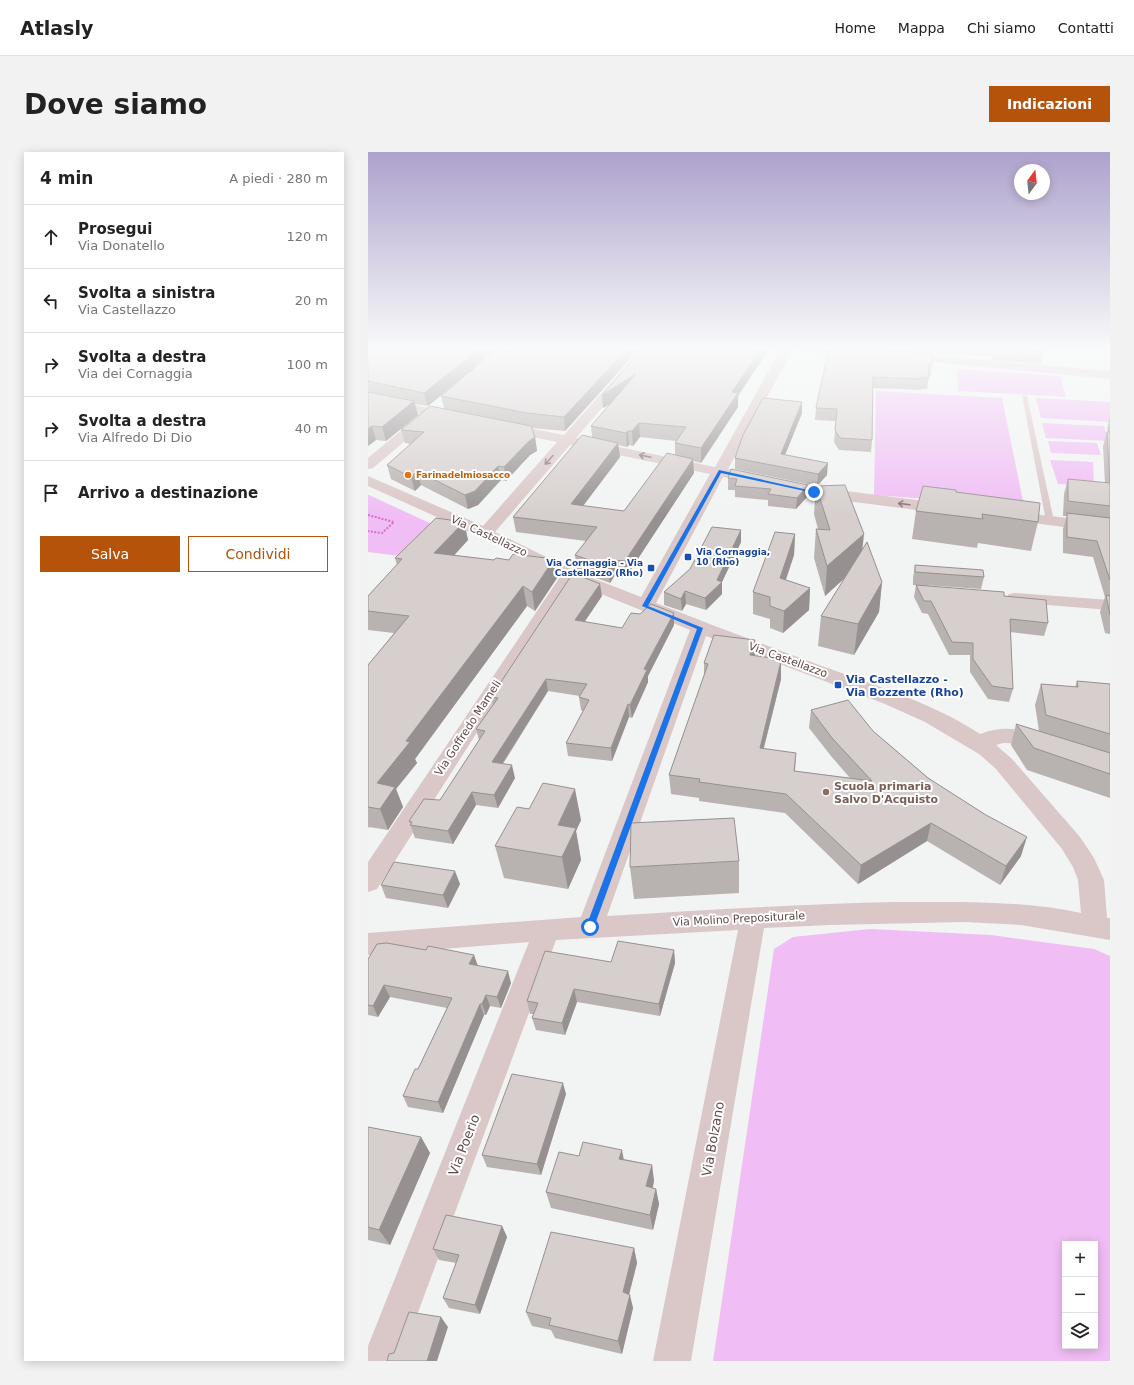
<!DOCTYPE html>
<html lang="it">
<meta charset="utf-8">
<style>
:root{--surface:#fff;--page:#f2f2f2;--text:#222;--muted:#767676;--line:#e0e0e0;--accent:#b45309}
body{margin:0;font-family:"DejaVu Sans",sans-serif;background:var(--page);color:var(--text)}
.controls{position:absolute;right:12px;bottom:12px;display:grid;overflow:hidden;border-radius:0px;box-shadow:0 2px 10px #0003}
.controls button{width:36px;height:36px;display:grid;place-items:center;padding:0;border:0;border-bottom:1px solid var(--line);background:var(--surface);color:var(--text);font:20px sans-serif}
.compass{position:absolute;left:646px;top:12px;width:36px;height:36px;border-radius:50%;background:var(--surface);box-shadow:0 2px 10px #0003;rotate:15deg}
.stop{position:absolute;width:12px;height:12px;margin:-9px;border:3px solid #1a73e8;border-radius:50%;background:#fff}
.stop.end{background:#1a73e8;border-color:#fff;box-shadow:0 1px 4px #0008}
.list{margin:0;padding:0;list-style:none}
h2{display:flex;justify-content:space-between;align-items:center;height:52px;margin:0;padding:0 16px;font-size:17px}
h2 small{font-size:13px;font-weight:400;color:var(--muted)}
.list li{display:grid;grid-template-columns:26px 1fr auto;gap:12px;align-items:center;box-sizing:border-box;height:64px;padding:0 16px;border-top:1px solid var(--line)}
.list b{display:block;font-size:15px;white-space:nowrap}
.list p{margin:0;font-size:13px;white-space:nowrap;color:var(--muted)}
.list em{font-size:13px;font-style:normal;color:var(--muted)}
.actions{display:flex;gap:8px;padding:12px 16px}
.actions a{flex:1;padding:9px 0;border:1px solid var(--accent);border-radius:0px;text-align:center;font-size:14px;color:var(--accent)}
.actions .main{background:var(--accent);color:#fff}
.icon{flex:none;width:22px;height:22px;fill:none;stroke:currentColor;stroke-width:2;stroke-linecap:round;stroke-linejoin:round}
.map{position:relative;flex:none;width:742px;height:1209px;overflow:hidden;border-radius:0px}
header{display:flex;align-items:center;gap:24px;box-sizing:border-box;height:56px;padding:0 20px;background:var(--surface);border-bottom:1px solid var(--line)}
header strong{font-size:19px}
nav{display:flex;gap:22px;margin-inline-start:auto;font-size:14px}
.intro{display:flex;align-items:center;justify-content:space-between;box-sizing:border-box;height:96px;padding:0 24px}
h1{margin:0;font-size:28px}
.button{padding:10px 18px;border-radius:0px;background:var(--accent);color:#fff;font-size:14px;font-weight:700}
main{display:flex;gap:24px;padding:0 24px}
aside{flex:1;background:var(--surface);border-radius:0px;box-shadow:0 2px 10px #0003}
.map>svg:first-child{display:block}
</style>
<header>
<strong>Atlasly</strong>
<nav><a>Home</a><a>Mappa</a><a>Chi siamo</a><a>Contatti</a></nav>
</header>
<div class="intro"><h1>Dove siamo</h1><a class="button">Indicazioni</a></div>
<main>
<aside>
<h2>4 min<small>A piedi · 280 m</small></h2>
<ul class="list">
<li><svg class="icon" aria-label="ahead" viewBox="0 0 24 24"><path d="M12 20V5M6 11l6-6 6 6"/></svg><div><b>Prosegui</b><p>Via Donatello</p></div><em>120 m</em></li>
<li><svg class="icon" aria-label="left" viewBox="0 0 24 24"><path d="M17 20v-9H6M10 6l-5 5 5 5"/></svg><div><b>Svolta a sinistra</b><p>Via Castellazzo</p></div><em>20 m</em></li>
<li><svg class="icon" aria-label="right" viewBox="0 0 24 24"><path d="M7 20v-9h11M14 6l5 5-5 5"/></svg><div><b>Svolta a destra</b><p>Via dei Cornaggia</p></div><em>100 m</em></li>
<li><svg class="icon" aria-label="right" viewBox="0 0 24 24"><path d="M7 20v-9h11M14 6l5 5-5 5"/></svg><div><b>Svolta a destra</b><p>Via Alfredo Di Dio</p></div><em>40 m</em></li>
<li><svg class="icon" aria-label="arrive" viewBox="0 0 24 24"><path d="M6 21V4h12l-3 4 3 4H6"/></svg><div><b>Arrivo a destinazione</b></div></li>
</ul>
<div class="actions"><a class="main">Salva</a><a>Condividi</a></div>
</aside>
<div class="map">
<svg width="742" height="1209" viewBox="0 0 742 1209">
<rect width="100%" height="100%" fill="#f1f4f3"/>
<g fill="#f0bdf4" fill-rule="evenodd">
<polygon points="589,217 692,224 698,245 590,239"/>
<polygon points="508,239 634,246 656,354 506,343"/>
<polygon points="668,246 742,250 742,270 673,266"/>
<polygon points="674,271 736,274 741,289 678,286"/>
<polygon points="680,289 729,291 733,303 683,301"/>
<polygon points="682,308 725,310 726,334 690,332"/>
<polygon points="0,343 1,343 68,374 40,405 0,400"/>
<path d="M502 777 623 783 726 797 742 804V1209H345L406 797 425 785ZM697 1092H727V1194H697Z"/>
</g>
<g fill="none" stroke-linecap="round" stroke-linejoin="round">
<polyline stroke="#d572d0" stroke-width="2" stroke-dasharray="2 1.5" stroke-linecap="butt" points="0,363 26,370 14,381 0,379"/>
<polygon fill="#dac7c7" fill-rule="evenodd" points="654,243 659,244 686,369 682,372 678,369"/>
<g fill="#dac7c7" fill-rule="evenodd">
<path d="M275 195H287L208 286 347 315 414 195H455L493 199 495 201 493 203 489 204 424 199 360 317 447 335 580 352 586 354 588 357 586 360 580 362 447 345 355 325 288 451C346 474 405 496 465 518 515 536 568 553 612 582 640 572 655 578 682 588L685 593 682 598C663 603 647 585 628 593L644 607 712 685 726 706 736 728 739 766H742V788L653 773 596 770 462 773 396 776 323 1209H285L370 778 188 788 32 1209H0V1194L161 790 0 803V781L213 765 322 478 206 431 200 438 9 737 0 740V710L192 425 111 384 0 334V324L115 374 189 290 131 278 129 275 131 272 136 271 196 283ZM202 293 342 322 273 445 209 420 127 380ZM338 484 517 552 557 570 611 602 628 617 694 697 705 715 710 728 713 761C652 748 591 750 529 750 432 752 336 758 239 764Z"/>
<polygon points="535,201 742,219 742,227 531,207 529,205 531,203"/>
<polygon points="0,243 85,261 90,262 92,265 90,268 85,269 63,264 62,268 5,316 0,317 0,306 53,262 0,251"/>
<polygon points="640,359 742,371 742,381 634,367 632,364 634,361"/>
<polygon points="647,441 742,448 742,458 641,450 638,446 641,442"/>
</g>
</g>
<g fill="#b8b2b0" fill-rule="evenodd">
<polygon points="0,195 273,195 197,279 164,276 167,285 169,299 162,303 138,329 133,328 110,353 100,357 53,333 47,339 23,327 19,313 43,292 37,291 33,278 76,256 73,244 105,217 60,254 47,252 50,263 18,289 8,288 0,294"/>
<path d="M276 195H403L387 218 370 244V255L333 311 325 309 326 321 258 425 247 423 242 431 209 419 207 403 218 389 148 380 145 365 224 285 223 274 241 253 235 256ZM272 285 308 289 307 291V303L256 359 215 354 252 305 250 293 259 295 261 293 265 294Z"/>
<polygon points="461,195 674,195 676,199 673,212 623,208 624,204 564,201 564,213 563,224 561,224 559,237 553,237 553,238 505,236 504,288 503,300 471,298 466,290 468,269 447,268 448,256"/>
<polygon points="434,261 417,303 459,323 449,334 367,317 367,306"/>
<polygon points="742,264 742,482 737,481 732,460 737,445 725,405 695,401 695,377 699,364 695,364 696,342 700,327 737,331 735,294 739,280 740,280 739,277"/>
<polygon points="363,317 439,345 428,357 400,354 400,348 367,345 367,338 360,338 360,326"/>
<polygon points="448,334 494,398 514,430 511,460 486,503 450,494 453,464 477,426 457,444 446,406 448,377 450,377 446,362"/>
<polygon points="588,340 670,370 663,399 610,391 609,396 544,387 548,359"/>
<polygon points="96,370 100,388 86,403 126,408 141,408 186,407 189,426 167,459 159,454 47,607 49,611 28,637 35,655 20,678 1,675 0,676 0,513 26,481 0,478 0,444 29,413 27,406"/>
<polygon points="373,378 373,390 354,430 354,442 338,458 318,452 314,459 296,453 296,440"/>
<polygon points="427,382 426,403 418,428 442,436 441,458 415,481 402,476 402,467 385,462 385,440"/>
<polygon points="547,413 616,425 613,437 556,433 636,444 680,471 676,484 642,480 645,537 641,550 620,547 602,520 602,503 581,503 560,462 554,461 546,445 548,433 545,433 545,426"/>
<polygon points="234,444 216,470 254,476 306,473 280,524 280,530 264,566 261,565 244,609 200,604 198,591 215,559 213,558 211,545 212,544 180,539 135,612 147,626 130,656 108,653 85,692 47,686 41,669 72,648 111,588 108,577 125,553 123,545"/>
<polygon points="387,504 404,506 404,508 413,509 413,527 396,596 427,619 482,626 463,604 441,576 443,558 505,579 653,704 632,733 559,689 490,732 417,661 331,649 331,646 303,642 301,623 336,524 336,511"/>
<polygon points="709,529 742,532 742,646 659,618 643,593 648,572 671,579 667,553 673,532 707,535"/>
<polygon points="213,668 208,679 213,708 200,737 136,726 127,694"/>
<polygon points="371,709 371,741 266,747 262,715"/>
<polygon points="92,732 80,756 18,746 13,733"/>
<polygon points="306,798 307,811 292,864 209,850 197,883 168,878 164,866 166,862 162,862 159,849 243,810"/>
<polygon points="0,807 109,814 143,831 133,856 122,854 118,863 116,863 75,961 40,955 35,944 50,917 79,856 22,845 10,865 0,863"/>
<polygon points="198,942 173,1023 119,1015 114,1003"/>
<polygon points="0,975 53,985 62,1001 22,1093 0,1088"/>
<polygon points="211,1004 256,1007 284,1013 286,1029 285,1036 288,1037 291,1052 285,1078 183,1056 178,1040"/>
<polygon points="134,1074 139,1085 112,1162 81,1156 75,1146 88,1111 71,1108 65,1097"/>
<polygon points="266,1096 269,1111 261,1143 265,1156 254,1202 187,1186 183,1178 164,1174 158,1160"/>
</g>
<g fill="#969190">
<polygon points="114,195 132,195 60,254 56,241"/>
<polygon points="261,195 273,195 197,279 196,265"/>
<polygon points="394,195 403,195 387,218 370,244 370,255 333,311 333,296 364,240"/>
<polygon points="268,222 269,235 235,256 234,243"/>
<polygon points="46,249 50,263 18,289 14,275"/>
<polygon points="434,250 434,261 413,313 413,302"/>
<polygon points="271,271 272,285 265,294 264,279"/>
<polygon points="4,274 8,288 0,294 0,277"/>
<polygon points="260,279 261,293 259,295 258,281"/>
<polygon points="167,285 169,299 162,303 138,329 136,315 160,290"/>
<polygon points="250,291 252,305 205,367 203,352"/>
<polygon points="325,307 326,321 258,425 257,409"/>
<polygon points="460,311 459,323 449,334 450,322"/>
<polygon points="130,314 133,328 110,353 100,357 97,343"/>
<polygon points="49,319 53,333 47,339 43,325"/>
<polygon points="440,333 439,345 428,357 429,346"/>
<polygon points="96,370 100,388 71,420 66,401"/>
<polygon points="373,378 373,390 354,430 354,442 338,458 337,446 349,428"/>
<polygon points="427,382 426,403 411,447 412,426"/>
<polygon points="496,382 493,411 457,444 459,414"/>
<polygon points="186,407 189,426 167,459 164,440"/>
<polygon points="246,408 247,423 242,431 240,415"/>
<polygon points="514,430 511,460 486,503 490,472"/>
<polygon points="232,432 234,444 209,481 207,468"/>
<polygon points="155,434 159,454 47,607 49,611 28,637 35,655 20,678 12,657 9,631 38,589"/>
<polygon points="442,436 441,458 415,481 416,459"/>
<polygon points="317,439 318,452 314,459 313,447"/>
<polygon points="306,461 306,473 280,524 280,530 264,566 262,553 276,517"/>
<polygon points="387,488 387,505 382,503"/>
<polygon points="413,509 413,527 391,614 392,596"/>
<polygon points="178,527 180,539 127,623 124,610"/>
<polygon points="260,552 261,565 244,609 243,596"/>
<polygon points="428,601 427,619 426,619"/>
<polygon points="144,613 147,626 130,656 126,643"/>
<polygon points="207,637 213,668 208,679 213,708 200,737 194,705 190,673"/>
<polygon points="104,640 108,653 85,692 80,679"/>
<polygon points="563,671 559,689 490,732 493,713"/>
<polygon points="659,685 653,704 632,733 638,714"/>
<polygon points="87,719 92,732 80,756 75,743"/>
<polygon points="306,798 307,811 292,864 291,852"/>
<polygon points="106,803 110,814 101,812"/>
<polygon points="140,819 143,831 133,856 129,845"/>
<polygon points="16,833 22,845 10,865 5,854"/>
<polygon points="206,837 209,850 197,883 194,871"/>
<polygon points="118,843 122,854 118,863 114,852"/>
<polygon points="112,852 116,863 75,961 70,950"/>
<polygon points="195,931 198,942 173,1023 169,1012"/>
<polygon points="53,985 62,1001 22,1093 11,1078"/>
<polygon points="254,998 257,1014 251,1007"/>
<polygon points="284,1013 286,1029 281,1050 278,1034"/>
<polygon points="288,1037 291,1052 285,1078 282,1063"/>
<polygon points="134,1074 139,1085 112,1162 107,1153"/>
<polygon points="266,1096 269,1111 258,1154 255,1140"/>
<polygon points="262,1143 265,1156 254,1202 250,1189"/>
<polygon points="73,1165 80,1175 69,1209 59,1209"/>
</g>
<g fill="#d6cfcd" stroke="#969190">
<polygon points="0,195 114,195 56,241 0,229"/>
<polygon points="131,195 261,195 196,265 159,261 73,244"/>
<polygon points="276,195 394,195 364,240 370,241 333,296 307,291 318,275 271,271 264,279 260,279 258,281 223,274 268,222 234,243"/>
<polygon points="461,195 483,195 565,202 564,213 560,212 561,226 554,225 554,227 505,225 504,288 472,286 467,278 469,257 448,256"/>
<polygon points="625,195 674,195 676,199"/>
<polygon points="0,240 46,249 14,275 4,274 0,277"/>
<polygon points="395,246 434,250 413,302 460,311 450,322 367,306 375,283"/>
<polygon points="62,254 163,274 167,285 160,290 136,315 130,314 107,339 97,343 49,319 43,325 19,313 56,280 33,278"/>
<polygon points="739,280 742,280 742,354 700,349 700,327 742,331"/>
<polygon points="214,283 250,291 203,352 256,359 299,301 325,307 257,409 246,408 240,415 207,403 229,375 145,365"/>
<polygon points="363,317 440,333 429,346 400,342 403,337 367,334 369,327 360,326"/>
<polygon points="477,333 496,382 459,414 448,377 462,378 448,334"/>
<polygon points="555,334 588,338 588,340 672,351 670,370 614,362 615,367 548,359"/>
<polygon points="699,361 742,366 742,428 729,389 699,385"/>
<polygon points="68,366 96,370 66,401 126,408 128,406 141,408 145,402 186,407 164,440 155,434 38,589 42,590 9,631 27,635 12,657 0,655 0,513 41,464 0,459 0,444 34,407 27,406"/>
<polygon points="344,375 373,378 349,428 354,430 337,446 317,439 313,447 296,440 322,417"/>
<polygon points="407,380 427,382 412,426 442,436 416,459 402,454 402,445 385,440"/>
<polygon points="499,390 514,430 490,472 453,464"/>
<polygon points="547,413 615,418 616,425 547,420"/>
<polygon points="205,421 232,432 207,468 254,476 263,461 272,462 283,452 306,461 276,517 279,518 262,553 260,552 243,596 198,591 221,548 211,545 219,532 178,527 124,610 144,613 126,643 104,640 80,679 42,673 44,670 41,669 56,647 72,648 117,579 108,577 130,546 123,545"/>
<polygon points="548,433 636,440 636,444 678,448 680,471 642,467 645,537 624,534 605,507 605,491 584,490 563,449 556,449"/>
<polygon points="738,443 742,444 742,463"/>
<polygon points="346,483 387,488 382,503 404,506 404,508 413,509 392,596 428,601 426,619 504,629 464,586 443,558 480,548 505,579 560,626 618,663 659,685 638,714 563,671 493,713 418,642 331,630 332,627 301,623 340,512 336,511"/>
<polygon points="709,529 742,532 742,582 678,563 673,532 710,535"/>
<polygon points="648,572 742,601 742,622 666,596"/>
<polygon points="175,631 207,637 190,673 208,676 194,705 127,694 149,655 161,657"/>
<polygon points="366,666 371,709 262,715 263,671"/>
<polygon points="26,710 87,719 75,743 13,733"/>
<polygon points="250,789 306,798 291,852 206,837 194,871 164,866 170,851 159,849 177,799 243,810"/>
<polygon points="19,791 58,798 60,794 106,803 101,812 140,819 129,845 118,843 114,852 112,852 70,950 35,944 47,917 50,917 84,846 16,833 5,854 0,853 0,807 9,792"/>
<polygon points="144,922 195,931 169,1012 114,1003"/>
<polygon points="0,975 53,985 11,1078 0,1075"/>
<polygon points="215,990 254,998 251,1007 284,1013 278,1034 288,1037 282,1063 178,1040 191,1000 211,1004"/>
<polygon points="78,1063 134,1074 107,1153 75,1146 91,1103 65,1097"/>
<polygon points="183,1080 266,1096 255,1140 262,1143 250,1189 181,1173 183,1166 158,1160"/>
<polygon points="41,1160 73,1165 59,1209 19,1209 21,1202 26,1201"/>
</g>
<defs><path id="oneway-shaft" d="M-6 0H5M1.5-3L5.5 0L1.5 3" fill="none" stroke-width="1.6" stroke-linecap="round" stroke-linejoin="round"/></defs>
<g stroke="#8b7474">
<use href="#oneway-shaft" transform="translate(277 304) rotate(-168)"/>
<use href="#oneway-shaft" transform="translate(181 308) rotate(132)"/>
<use href="#oneway-shaft" transform="translate(536 352) rotate(-173)"/>
</g>
<linearGradient id="sky" x2="0" y2="1"><stop stop-color="#ada2cc"/><stop offset="0.54" stop-color="#f9fafa"/><stop offset="1" stop-color="#f9fafa" stop-opacity="0"/></linearGradient>
<rect width="742" height="364" fill="url(#sky)"/>
<polygon fill="#1a73e8" points="351,318 449,340 446,341 353,321 280,454 335,476 226,775 222,778 218,775 329,477 274,454"/>
<circle fill="#e8710a" stroke="#fff" stroke-width="1.5" cx="40" cy="323" r="4"/>
<g fill="#1a4fb4" stroke="#fff" stroke-width="1.5">
<rect x="316" y="401" width="8" height="8" rx="2"/>
<rect x="279" y="412" width="8" height="8" rx="2"/>
<rect x="466" y="529" width="8" height="8" rx="2"/>
</g>
<circle fill="#8d6e63" stroke="#fff" stroke-width="1.5" cx="458" cy="640" r="4"/>
<g text-anchor="middle" dominant-baseline="central" stroke-width="4" stroke-linejoin="round" paint-order="stroke">
<g font-size="9" font-weight="bold" fill="#c56008" stroke="#fff" text-anchor="start">
<text x="48" y="323">Farinadelmiosacco</text>
</g>
<g font-size="9" font-weight="bold" fill="#164399" stroke="#fff" text-anchor="start">
<text x="328" y="400">Via Cornaggia,<tspan x="328" dy="10">10 (Rho)</tspan></text>
<text x="275" y="411" text-anchor="end">Via Cornaggia - Via<tspan x="275" dy="10">Castellazzo (Rho)</tspan></text>
</g>
<g font-size="11" fill="#614847" stroke="#fff">
<text transform="translate(121 384) rotate(25)">Via Castellazzo</text>
<text transform="translate(420 508) rotate(20)">Via Castellazzo</text>
<text transform="translate(100 576) rotate(-57)">Via Goffredo Mameli</text>
<text transform="translate(371 767) rotate(-3)">Via Molino Prepositurale</text>
</g>
<g font-size="11" font-weight="bold" fill="#164399" stroke="#fff" text-anchor="start">
<text x="478" y="527">Via Castellazzo -<tspan x="478" dy="13">Via Bozzente (Rho)</tspan></text>
</g>
<g font-size="11" font-weight="bold" fill="#785e54" stroke="#fff" text-anchor="start">
<text x="466" y="634">Scuola primaria<tspan x="466" dy="13">Salvo D'Acquisto</tspan></text>
</g>
<g font-size="13" fill="#614847" stroke="#fff">
<text transform="translate(345 987) rotate(-80)">Via Bolzano</text>
<text transform="translate(96 993) rotate(-69)">Via Poerio</text>
</g>
</g>
</svg>
<div class="controls">
<button>+</button>
<button>−</button>
<button><svg class="icon" aria-label="layers" viewBox="0 0 24 24"><path d="M12 4l9 5-9 5-9-5zM3 14l9 5 9-5"/></svg></button>
</div>
<svg class="compass" viewBox="-18 -18 36 36"><path d="M0-13l5 13h-10z" fill="#e53935"/><path d="M0 13l5-13h-10z" fill="#767676"/></svg>
<div class="stop" style="left:222px;top:775px"></div>
<div class="stop end" style="left:446px;top:340px"></div>
</div>
</main>
